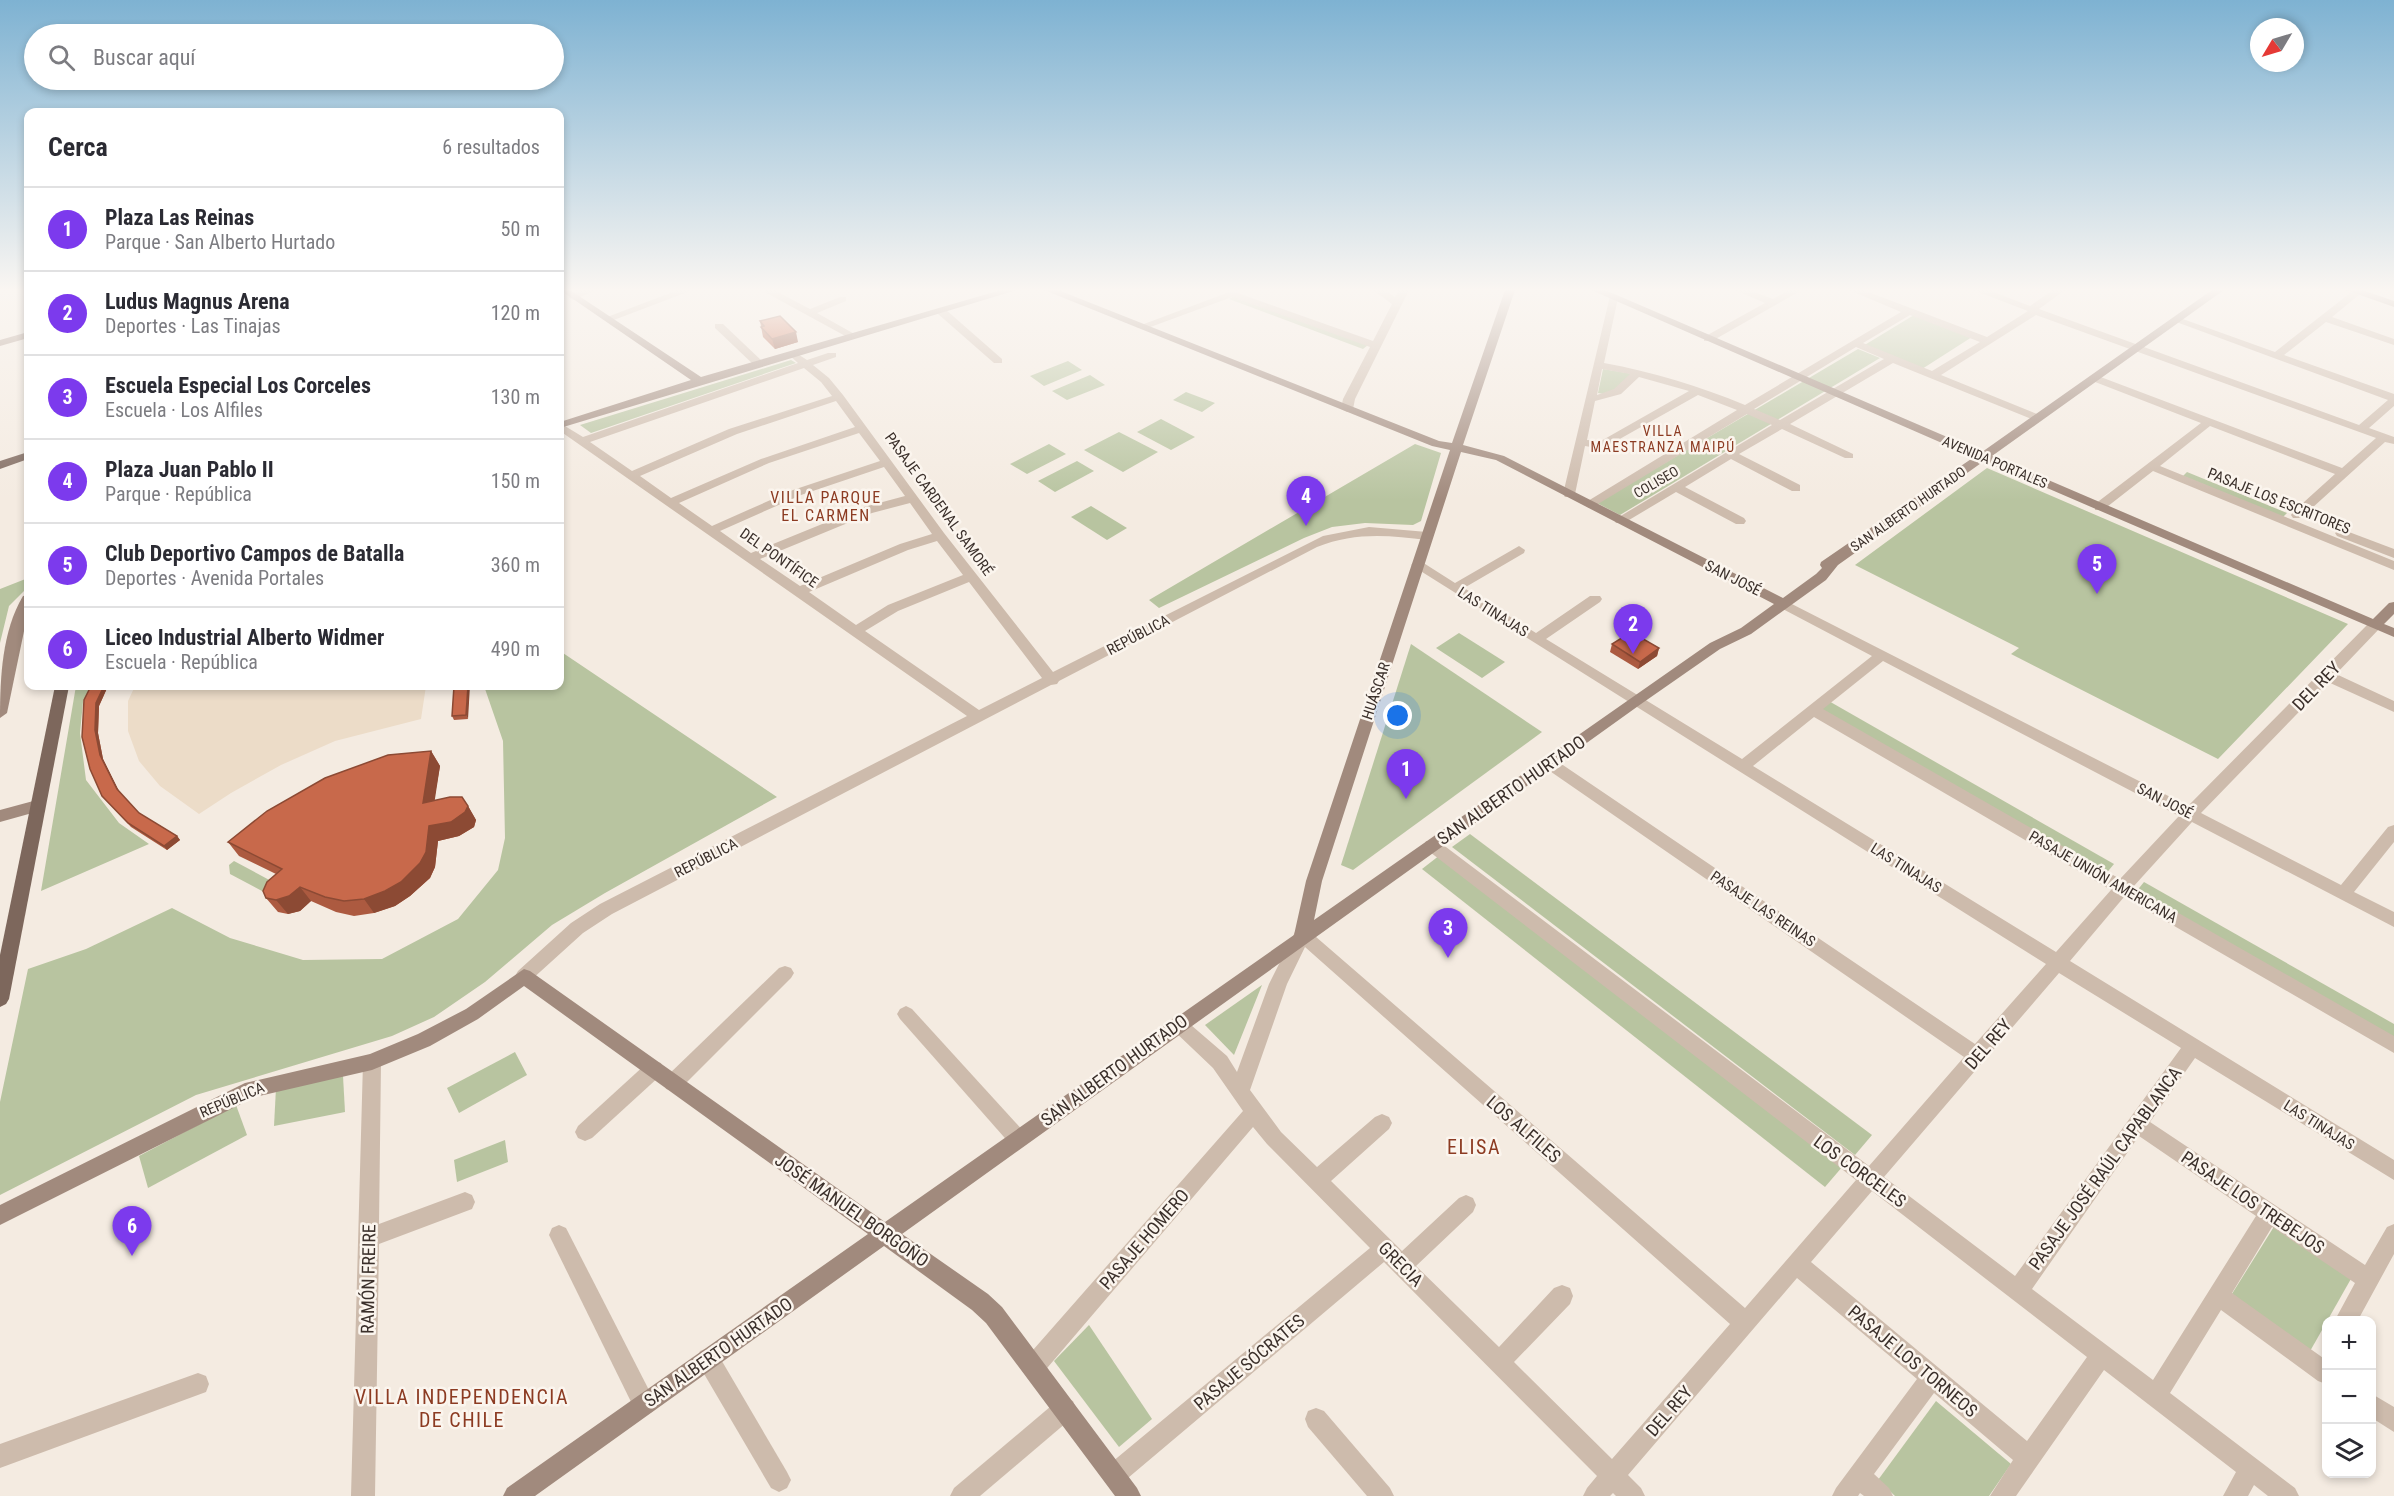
<!DOCTYPE html>
<html lang="es">
<meta charset="utf-8">
<style>
:root{--surface:#fff;--page:#f2f2f3;--text:#2b2b33;--muted:#7c7c81;--line:#e1e1e2;--accent:#7c3aed}
body{margin:0;font-family:"Roboto Condensed",sans-serif;background:var(--page);color:var(--text)}
.controls{position:absolute;right:18px;bottom:18px;display:grid;overflow:hidden;border-radius:12px;box-shadow:0 3px 9px #0003}
.controls button{width:54px;height:54px;display:grid;place-items:center;padding:0;border:0;border-bottom:2px solid var(--line);background:var(--surface);color:var(--text);font:30px sans-serif}
.compass{position:absolute;left:2250px;top:18px;width:54px;height:54px;border-radius:50%;background:var(--surface);box-shadow:0 3px 9px #0003;rotate:232deg}
.you{position:absolute;left:1398px;top:716px;width:21px;height:21px;margin:-15px;border:4px solid #fff;border-radius:50%;background:#1a73e8;box-shadow:0 0 0 9px #1a73e833}
.badge{display:grid;place-items:center;width:39px;height:39px;border-radius:50%;background:var(--accent);color:#fff;font-size:20px;font-weight:700}
.pin{position:absolute;translate:-50% -50px;filter:drop-shadow(0 2px 3px #0008)}
.pin::after{content:'';position:absolute;top:32px;width:21px;height:18px;background:inherit;clip-path:polygon(0 0,100% 0,50% 100%)}
.list{margin:0;padding:0;list-style:none}
h2{display:flex;justify-content:space-between;align-items:center;height:78px;margin:0;padding:0 24px;font-size:26px}
h2 small{font-size:20px;font-weight:400;color:var(--muted)}
.list li{display:grid;grid-template-columns:39px 1fr auto;gap:18px;align-items:center;box-sizing:border-box;height:84px;padding:0 24px;border-top:2px solid var(--line)}
.list b{display:block;font-size:22px;white-space:nowrap}
.list p{margin:0;font-size:20px;white-space:nowrap;color:var(--muted)}
.list em{font-size:20px;font-style:normal;color:var(--muted)}
.icon{flex:none;width:33px;height:33px;fill:none;stroke:currentColor;stroke-width:2;stroke-linecap:round;stroke-linejoin:round}
.map{position:relative;flex:none;width:2394px;height:1496px;overflow:hidden}
.search{position:absolute;background:var(--surface);box-shadow:0 3px 9px #0003;left:24px;top:24px;width:540px;height:66px;display:flex;align-items:center;gap:15px;box-sizing:border-box;padding:0 21px;border-radius:33px;color:var(--muted);font-size:22px}
.panel{position:absolute;background:var(--surface);box-shadow:0 3px 9px #0003;left:24px;top:108px;width:540px;height:582px;border-radius:12px}
.map>svg:first-child{display:block}
</style>
<div class="map">
<svg width="2394" height="1496" viewBox="0 0 2394 1496">
<rect width="100%" height="100%" fill="#f4ebe1"/>
<g fill="#b8c4a0">
<polygon points="1234,296 1368,345 1363,349 1229,299"/>
<polygon points="1914,315 1972,337 1922,369 1863,346"/>
<polygon points="1858,349 1880,358 1620,515 1597,503"/>
<polygon points="791,360 796,363 591,433 580,425"/>
<polygon points="1068,361 1082,370 1044,386 1030,376"/>
<polygon points="1603,369 1633,374 1610,395 1598,393"/>
<polygon points="1090,375 1105,385 1067,400 1052,391"/>
<polygon points="1186,392 1215,403 1202,412 1173,400"/>
<polygon points="1161,419 1195,437 1171,450 1137,432"/>
<polygon points="1119,432 1158,452 1123,472 1084,450"/>
<polygon points="1049,444 1066,454 1027,474 1010,464"/>
<polygon points="1415,444 1441,453 1421,521 1413,525 1365,523 1332,527 1304,538 1159,608 1149,600"/>
<polygon points="1077,461 1094,471 1055,492 1038,481"/>
<polygon points="1987,468 2348,624 2218,759 2011,654 2019,648 1855,565"/>
<polygon points="2187,472 2287,513 2283,517 2183,476"/>
<polygon points="1091,506 1127,528 1107,540 1071,517"/>
<polygon points="28,578 28,587 9,606 0,643 0,589"/>
<polygon points="1459,633 1505,662 1482,678 1436,648"/>
<polygon points="1411,644 1542,732 1353,870 1341,865"/>
<polygon points="560,651 777,797 605,893 552,925 485,982 434,1017 392,1036 196,1095 0,1195 0,1102 28,969 86,949 172,908 230,938 303,960 382,959 458,919 498,870 505,838 503,741 484,686 560,686"/>
<polygon points="76,686 92,686 83,702 80,733 86,780 119,823 149,844 41,891"/>
<polygon points="1827,700 2114,864 2104,876 1816,709"/>
<polygon points="1470,834 1872,1135 1855,1155 1452,847"/>
<polygon points="1440,855 1843,1166 1825,1187 1422,869"/>
<polygon points="234,861 286,889 277,899 230,874 229,865"/>
<polygon points="2144,882 2394,1024 2394,1042 2135,893"/>
<polygon points="1262,985 1234,1055 1205,1025"/>
<polygon points="515,1052 527,1075 459,1113 447,1088"/>
<polygon points="343,1076 345,1112 274,1126 276,1088"/>
<polygon points="236,1105 247,1135 148,1188 139,1156"/>
<polygon points="505,1140 508,1162 457,1182 454,1160"/>
<polygon points="2275,1225 2352,1277 2309,1353 2230,1297"/>
<polygon points="1089,1325 1152,1419 1119,1447 1054,1361"/>
<polygon points="1936,1401 2011,1464 1989,1496 1895,1496 1878,1480"/>
</g>
<polygon fill="#ecdcc8" points="135,686 426,686 421,719 335,741 281,765 231,793 199,814 160,786 139,761 128,731 128,701"/>
<g fill="none" stroke-linecap="round" stroke-linejoin="round">
<g fill="#cdbbac" fill-rule="evenodd">
<polygon points="582,290 597,290 573,300 568,297"/>
<polygon points="678,290 693,290 611,321 602,319"/>
<polygon points="761,290 774,290 810,309 840,297 846,297 846,301 817,313 858,336 849,338"/>
<polygon points="1373,290 1385,290 1395,297 1399,290 1409,290 1355,399 1353,409 1347,412 1341,409 1343,399 1370,347 1232,297 1145,329 1136,327 1232,291 1373,341 1392,304"/>
<polygon points="1735,290 1749,290 1773,299 1789,290 1802,290 1712,341 1704,341 1704,337 1765,303"/>
<path d="M1849 290H1863L1987 337 2028 311 1973 290H1988L2030 306 2053 290H2065L2039 309 2359 425 2388 400 2171 320 2180 318 2275 352 2354 290H2365L2332 317 2394 339V345L2326 322 2284 355 2394 394V406L2369 428 2394 437V444L2385 442 2301 518H2293L2291 515 2293 512 2335 474 2210 426 2160 466 2394 561V570L2153 471 2103 510H2095V504L2201 423 2090 380V376H2098L2342 468 2376 438 2036 315 1941 375 2042 416V420H2034L1893 363 1790 424 1853 454V458H1845L1782 429 1739 454 1800 485V491H1792L1731 459 1685 487 1744 518 1746 521 1744 524H1736L1676 492 1624 523H1616L1614 520 1772 425 1747 414 1593 507 1589 508 1583 504 1737 410 1698 395 1609 445 1597 448 1585 446 1575 494 1573 497H1565L1563 494 1610 296 1618 298 1604 363C1653 372 1699 386 1745 405L1901 312ZM1910 315 1980 342 1932 371 1863 343ZM1856 347 1884 359 1780 420 1754 409ZM1602 369 1630 374 1614 389 1597 395ZM1639 377 1689 391 1601 441 1587 440 1595 401 1621 394Z"/>
<polygon points="937,309 945,309 1002,359 1002,363 994,363 937,313"/>
<polygon points="715,324 723,324 763,362 763,366 755,366 715,328"/>
<path d="M793 351 807 360 828 353H836V357L813 365 829 378 843 395 944 533 1053 672 1323 536 1369 527 1427 532 1433 536 1427 540C1388 535 1354 532 1317 547L1059 681 1057 684 1051 685 612 914 583 933 530 981 524 983 518 981 515 976 518 971 571 923 600 904 967 716 560 431V423L583 437 798 363 788 354ZM804 368 821 382 832 396 729 429 632 471 590 442ZM836 401 855 427 761 459 671 498 640 476 737 434ZM859 433 880 461 793 490 712 526 679 503 769 463ZM884 467 905 496 864 507 751 553 720 531 801 495ZM910 503 932 534 900 544 800 586 760 559 872 513ZM937 541 963 575 888 605 856 625 809 592 908 550ZM969 582 1042 678 979 710 865 631 898 611Z"/>
<polygon points="2341,529 2394,549 2394,558 2337,536 2335,533"/>
<path d="M1519 546 1525 550 1524 553 1464 588 1536 633 1590 596H1600L1602 599 1600 602 1546 639 1742 759 1872 656 1779 607 1777 604 1779 601 1784 600 2188 806 2370 622H2380L2382 625 2380 628 2336 674 2394 701V712L2328 682 2201 813 2341 885 2388 827 2394 825V842L2354 892 2394 912V927L2192 822 2133 887 2394 1036V1053L2124 897 2070 961 2394 1160V1180L2195 1058 2150 1122 2365 1265 2387 1227 2394 1224V1254L2358 1320H2335L2355 1283 2272 1227 2232 1293 2326 1360V1384L2318 1381 2221 1310 2170 1393 2295 1488 2299 1496H2268L2254 1485 2248 1496H2223L2236 1472 2104 1370 2016 1496H1990L2013 1460 1934 1393 1874 1474 1889 1488 1893 1496H1864L1860 1493 1858 1496H1832L1836 1488 1917 1379 1797 1278 1628 1475 1641 1488 1645 1496H1616L1613 1493 1610 1496H1583L1587 1488 1597 1476 1384 1262 1122 1483 1114 1487 1106 1483 1102 1475 1106 1467 1370 1248 1267 1144 1253 1127 1042 1374 1034 1377 1026 1374 1023 1366 1026 1358 1243 1111 1213 1068 1172 1029 1169 1024 1172 1019 1178 1016 1184 1019 1227 1056 1237 1072 1269 984 1296 930 1302 928 1308 930 1745 1308 1856 1180 1426 849 1424 845 1426 841H1438L1869 1166 1964 1057 1544 767 1541 763 1544 759H1554L1975 1044 2046 964 1411 565 1417 561 1422 562 1455 583ZM1883 661 2179 816 2120 879 1823 709ZM1814 717 2111 890 2056 952 1753 766ZM1305 947 1730 1324 1612 1459 1514 1362 1570 1304 1573 1296 1570 1288 1562 1285 1554 1288 1499 1347 1416 1266 1473 1212 1476 1205 1473 1198 1466 1195 1459 1198 1402 1251 1331 1181 1389 1129 1392 1123 1389 1117 1382 1114 1375 1117 1317 1167 1281 1132 1250 1090 1287 984ZM2059 973 2181 1048 2015 1276 1884 1177ZM2139 1136 2256 1216 2153 1380 2032 1289ZM1872 1191 2087 1357 2027 1441 1811 1262Z"/>
<polygon points="785,966 791,968 794,973 791,978 680,1089 673,1091 666,1089 664,1083 666,1077 779,968"/>
<polygon points="906,1006 912,1009 1025,1133 1028,1139 1025,1145 1018,1148 1011,1145 900,1019 897,1014 900,1009"/>
<polygon points="372,1054 379,1056 381,1062 379,1224 465,1192 472,1195 475,1202 472,1209 379,1244 375,1496 351,1496 363,1062 365,1056"/>
<polygon points="654,1061 661,1063 663,1069 661,1075 592,1138 585,1141 578,1138 575,1132 578,1126 647,1063"/>
<polygon points="559,1225 566,1228 652,1396 655,1404 652,1412 644,1415 636,1412 549,1235 552,1228"/>
<polygon points="708,1348 716,1351 787,1472 791,1480 787,1488 779,1492 771,1488 700,1367 697,1359 700,1351"/>
<polygon points="198,1373 206,1376 209,1384 206,1392 0,1468 0,1444"/>
<polygon points="2372,1394 2394,1407 2394,1432 2372,1418"/>
<polygon points="1065,1398 1073,1401 1076,1409 1073,1417 980,1496 950,1496 954,1488 1057,1401"/>
<polygon points="1316,1408 1324,1411 1390,1488 1394,1496 1367,1496 1308,1427 1305,1419 1308,1411"/>
</g>
<g fill="#a18a7d" fill-rule="evenodd">
<polygon points="560,290 570,290 701,377 1001,290 1017,290 560,428 560,422 691,380"/>
<path d="M1044 290H1058L1439 441 1452 443 1505 290H1515L1463 445 1504 456 1783 598 1816 574 1822 568 1820 565 1821 562 1974 457 1591 290H1605L1982 452 2212 290H2224L1992 456 2373 619 2389 603 2394 602V614L2384 624 2394 628V637L1984 461 1838 565 1826 580 1751 634 1720 649 1641 704 902 1234 988 1294 1002 1307 1137 1488 1141 1496H1115L986 1323 972 1310 884 1246 535 1496H503L507 1488 868 1234 524 986 478 1019 430 1046 372 1070 255 1097 0 1225V1205L245 1083 370 1054 418 1034 466 1009 524 969 530 971 885 1222 1294 935 1306 881 1450 450 1432 446ZM1461 452 1496 460 1774 604 1741 628 1710 643 1314 920 1322 881Z"/>
<polygon points="2346,290 2362,290 2394,301 2394,307"/>
<polygon points="28,332 28,338 0,346 0,340"/>
<path d="M28 595V612L7 713 0 718C0 678 2 631 23 596Z"/>
<polygon points="37,800 43,802 45,806 43,810 0,822 0,810"/>
</g>
<g fill="#7d675c" fill-rule="evenodd">
<polygon points="28,452 28,459 0,469 0,461"/>
<polygon points="55,686 69,686 9,999 6,1004 0,1007 0,955"/>
</g>
</g>
<g fill="#ac5a40">
<polygon points="760,321 798,342 775,349 763,337"/>
<polygon points="1612,644 1659,648 1657,656 1638,669 1610,652"/>
<polygon points="91,686 108,686 99,706 98,733 103,759 119,792 139,813 177,836 180,840 167,850 131,827 102,796"/>
<polygon points="454,686 468,719 454,720 452,716"/>
<polygon points="431,751 440,766 434,800 468,806 476,820 474,827 459,836 438,841 435,867 430,878 410,896 395,906 374,913 354,916 336,912 311,901 300,911 288,914 278,912 266,898 276,874 239,856 228,842"/>
</g>
<g fill="#8c4a34">
<polygon points="796,332 798,342 775,349 772,339"/>
<polygon points="1659,648 1657,656 1638,669 1640,662"/>
<polygon points="104,686 108,686 99,706 98,733 103,759 120,793 117,789 100,755 95,730 96,703"/>
<polygon points="468,686 470,686 468,719 466,715"/>
<polygon points="431,751 440,766 432,818 423,803"/>
<polygon points="468,806 476,820 474,827 459,836 438,841 435,867 430,878 410,896 395,906 374,913 364,899 429,826"/>
<polygon points="177,836 180,840 167,850 164,846"/>
<polygon points="300,887 311,901 300,911 288,914 276,900"/>
</g>
<g fill="#c8694b" stroke="#8c4a34" stroke-width="1.5">
<polygon points="780,316 796,332 772,339 761,327 764,326 760,321"/>
<polygon points="1631,632 1659,648 1640,662 1612,644"/>
<polygon points="91,686 104,686 96,703 95,730 100,755 117,789 139,813 177,836 164,846 128,823 102,796 90,769 82,737 84,700"/>
<polygon points="454,686 468,686 466,715 452,716"/>
<polygon points="431,751 423,803 450,797 462,797 468,806 465,812 451,822 429,826 426,852 420,863 401,882 385,891 364,899 344,901 325,897 300,887 289,896 276,900 266,898 263,891 267,882 282,869 228,842 267,811 325,778 388,755"/>
</g>
<linearGradient id="sky" x2="0" y2="1"><stop stop-color="#7eb2d2"/><stop offset="0.58" stop-color="#faf6f2"/><stop offset="1" stop-color="#faf6f2" stop-opacity="0"/></linearGradient>
<rect width="2394" height="500" fill="url(#sky)"/>
<g text-anchor="middle" dominant-baseline="central" stroke-width="5" stroke-linejoin="round" paint-order="stroke">
<g font-size="14" letter-spacing="1.5" fill="#8c3b22" stroke="#fbf5ee">
<text x="1663" y="431">VILLA<tspan x="1663" dy="16">MAESTRANZA MAIPÚ</tspan></text>
</g>
<g font-size="14" fill="#3b302b" stroke="#fbf5ee">
<text transform="translate(1995 462) rotate(23)">AVENIDA PORTALES</text>
<text transform="translate(1656 482) rotate(-30)">COLISEO</text>
<text transform="translate(1908 509) rotate(-35)">SAN ALBERTO HURTADO</text>
</g>
<g font-size="15" fill="#3b302b" stroke="#fbf5ee">
<text transform="translate(2279 501) rotate(22)">PASAJE LOS ESCRITORES</text>
<text transform="translate(939 504) rotate(54)">PASAJE CARDENAL SAMORÉ</text>
<text transform="translate(779 558) rotate(35)">DEL PONTÍFICE</text>
<text transform="translate(1733 578) rotate(27)">SAN JOSÉ</text>
<text transform="translate(1493 612) rotate(32)">LAS TINAJAS</text>
<text transform="translate(1138 635) rotate(-28)">REPÚBLICA</text>
<text transform="translate(1376 691) rotate(-72)">HUÁSCAR</text>
<text transform="translate(2165 801) rotate(27)">SAN JOSÉ</text>
<text transform="translate(706 858) rotate(-27)">REPÚBLICA</text>
<text transform="translate(1906 868) rotate(32)">LAS TINAJAS</text>
<text transform="translate(2103 877) rotate(30)">PASAJE UNIÓN AMERICANA</text>
<text transform="translate(1763 909) rotate(34)">PASAJE LAS REINAS</text>
<text transform="translate(232 1100) rotate(-23)">REPÚBLICA</text>
<text transform="translate(2319 1125) rotate(32)">LAS TINAJAS</text>
</g>
<g font-size="16" letter-spacing="1.5" fill="#8c3b22" stroke="#fbf5ee">
<text x="826" y="497">VILLA PARQUE<tspan x="826" dy="18">EL CARMEN</tspan></text>
</g>
<g font-size="18" fill="#3b302b" stroke="#fbf5ee">
<text transform="translate(2316 686) rotate(-46)">DEL REY</text>
<text transform="translate(1511 790) rotate(-35)">SAN ALBERTO HURTADO</text>
<text transform="translate(1988 1044) rotate(-49)">DEL REY</text>
<text transform="translate(1114 1070) rotate(-36)">SAN ALBERTO HURTADO</text>
<text transform="translate(1524 1129) rotate(41)">LOS ALFILES</text>
<text transform="translate(2105 1168) rotate(-54)">PASAJE JOSÉ RAÚL CAPABLANCA</text>
<text transform="translate(1860 1171) rotate(36)">LOS CORCELES</text>
<text transform="translate(2253 1202) rotate(34)">PASAJE LOS TREBEJOS</text>
<text transform="translate(852 1210) rotate(35)">JOSÉ MANUEL BORGOÑO</text>
<text transform="translate(1144 1239) rotate(-49)">PASAJE HOMERO</text>
<text transform="translate(1401 1264) rotate(45)">GRECIA</text>
<text transform="translate(368 1279) rotate(-89)">RAMÓN FREIRE</text>
<text transform="translate(718 1352) rotate(-35)">SAN ALBERTO HURTADO</text>
<text transform="translate(1913 1361) rotate(40)">PASAJE LOS TORNEOS</text>
<text transform="translate(1249 1362) rotate(-40)">PASAJE SÓCRATES</text>
<text transform="translate(1669 1411) rotate(-49)">DEL REY</text>
</g>
<g font-size="20" letter-spacing="1.5" fill="#8c3b22" stroke="#fbf5ee">
<text x="1474" y="1147">ELISA</text>
<text x="462" y="1397">VILLA INDEPENDENCIA<tspan x="462" dy="23">DE CHILE</tspan></text>
</g>
</g>
</svg>
<div class="controls">
<button>+</button>
<button>−</button>
<button><svg class="icon" aria-label="layers" viewBox="0 0 24 24"><path d="M12 4l9 5-9 5-9-5zM3 14l9 5 9-5"/></svg></button>
</div>
<svg class="compass" viewBox="-18 -18 36 36"><path d="M0-13l5 13h-10z" fill="#e53935"/><path d="M0 13l5-13h-10z" fill="#7c7c81"/></svg>
<div class="you"></div>
<div class="pin badge" style="left:1406px;top:799px">1</div>
<div class="pin badge" style="left:1633px;top:654px">2</div>
<div class="pin badge" style="left:1448px;top:958px">3</div>
<div class="pin badge" style="left:1306px;top:526px">4</div>
<div class="pin badge" style="left:2097px;top:594px">5</div>
<div class="pin badge" style="left:132px;top:1256px">6</div>
<div class="search"><svg class="icon" aria-label="search" viewBox="0 0 24 24"><circle cx="10" cy="10" r="6"/><path d="M15 15l6 6"/></svg>Buscar aquí</div>
<section class="panel">
<h2>Cerca<small>6 resultados</small></h2>
<ul class="list">
<li><span class="badge">1</span><div><b>Plaza Las Reinas</b><p>Parque · San Alberto Hurtado</p></div><em>50 m</em></li>
<li><span class="badge">2</span><div><b>Ludus Magnus Arena</b><p>Deportes · Las Tinajas</p></div><em>120 m</em></li>
<li><span class="badge">3</span><div><b>Escuela Especial Los Corceles</b><p>Escuela · Los Alfiles</p></div><em>130 m</em></li>
<li><span class="badge">4</span><div><b>Plaza Juan Pablo II</b><p>Parque · República</p></div><em>150 m</em></li>
<li><span class="badge">5</span><div><b>Club Deportivo Campos de Batalla</b><p>Deportes · Avenida Portales</p></div><em>360 m</em></li>
<li><span class="badge">6</span><div><b>Liceo Industrial Alberto Widmer</b><p>Escuela · República</p></div><em>490 m</em></li>
</ul>
</section>
</div>
